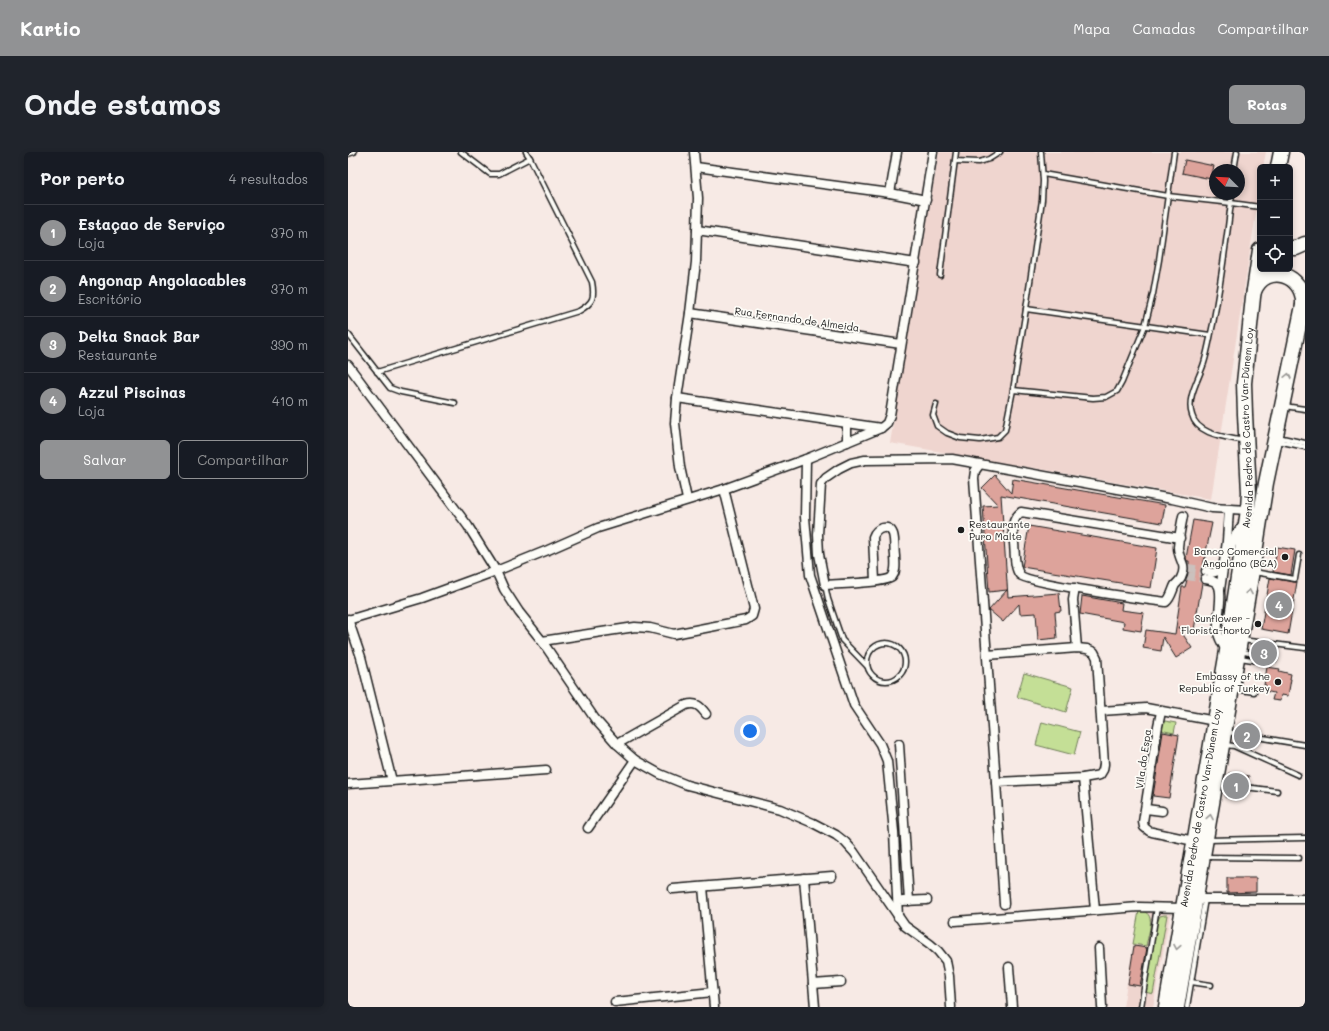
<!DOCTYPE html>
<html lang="pt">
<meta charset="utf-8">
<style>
:root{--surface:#171b24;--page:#20242c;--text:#f1f3f6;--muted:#9ea1a6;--line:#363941;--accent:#919294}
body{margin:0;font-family:Mali,sans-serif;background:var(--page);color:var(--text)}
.controls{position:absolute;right:12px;top:12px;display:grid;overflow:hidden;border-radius:6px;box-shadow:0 2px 6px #0003}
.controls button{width:36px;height:36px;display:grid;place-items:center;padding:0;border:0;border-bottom:1px solid var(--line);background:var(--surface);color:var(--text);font:20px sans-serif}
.compass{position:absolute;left:861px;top:12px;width:36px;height:36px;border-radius:50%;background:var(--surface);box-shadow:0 2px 6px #0003;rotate:294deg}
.you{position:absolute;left:402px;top:579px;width:14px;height:14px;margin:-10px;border:3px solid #fff;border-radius:50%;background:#1a73e8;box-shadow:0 0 0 6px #1a73e833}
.badge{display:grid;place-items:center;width:26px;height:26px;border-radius:50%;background:var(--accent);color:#fff;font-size:13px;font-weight:700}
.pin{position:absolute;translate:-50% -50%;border:2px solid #fff;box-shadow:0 1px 4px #0006}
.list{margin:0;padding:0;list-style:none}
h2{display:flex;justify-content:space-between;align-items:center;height:52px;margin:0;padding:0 16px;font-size:17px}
h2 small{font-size:13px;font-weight:400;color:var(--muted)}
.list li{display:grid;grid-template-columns:26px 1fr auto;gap:12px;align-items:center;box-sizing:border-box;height:56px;padding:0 16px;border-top:1px solid var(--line)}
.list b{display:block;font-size:15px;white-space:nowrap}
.list p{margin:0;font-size:13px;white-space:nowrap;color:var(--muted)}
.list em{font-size:13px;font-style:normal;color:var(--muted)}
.actions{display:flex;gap:8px;padding:12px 16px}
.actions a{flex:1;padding:9px 0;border:1px solid var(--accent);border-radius:6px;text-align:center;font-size:14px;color:var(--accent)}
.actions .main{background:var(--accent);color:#fff}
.icon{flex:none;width:22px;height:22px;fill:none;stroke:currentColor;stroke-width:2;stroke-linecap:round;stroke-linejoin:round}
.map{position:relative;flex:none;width:957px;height:855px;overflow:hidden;border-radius:6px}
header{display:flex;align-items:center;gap:24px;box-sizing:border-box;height:56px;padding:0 20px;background:var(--accent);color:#fff}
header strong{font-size:19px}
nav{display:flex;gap:22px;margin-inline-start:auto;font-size:14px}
.intro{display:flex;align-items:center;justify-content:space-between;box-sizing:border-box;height:96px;padding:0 24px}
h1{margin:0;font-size:28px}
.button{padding:10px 18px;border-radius:6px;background:var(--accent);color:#fff;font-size:14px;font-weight:700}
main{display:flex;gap:24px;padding:0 24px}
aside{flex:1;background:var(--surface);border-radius:6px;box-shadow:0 2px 6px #0003}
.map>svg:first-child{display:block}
</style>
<header>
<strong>Kartio</strong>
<nav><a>Mapa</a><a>Camadas</a><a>Compartilhar</a></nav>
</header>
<div class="intro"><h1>Onde estamos</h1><a class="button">Rotas</a></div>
<main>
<aside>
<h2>Por perto<small>4 resultados</small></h2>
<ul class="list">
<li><span class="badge">1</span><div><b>Estaçao de Serviço</b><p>Loja</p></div><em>370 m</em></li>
<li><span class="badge">2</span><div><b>Angonap Angolacables</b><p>Escritório</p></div><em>370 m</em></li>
<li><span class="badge">3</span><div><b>Delta Snack Bar</b><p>Restaurante</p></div><em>390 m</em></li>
<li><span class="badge">4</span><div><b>Azzul Piscinas</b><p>Loja</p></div><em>410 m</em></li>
</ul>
<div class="actions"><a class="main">Salvar</a><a>Compartilhar</a></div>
</aside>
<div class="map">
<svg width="957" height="855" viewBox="0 0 957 855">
<rect width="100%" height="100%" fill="#f7eae5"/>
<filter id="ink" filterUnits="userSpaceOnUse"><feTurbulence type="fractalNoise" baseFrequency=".025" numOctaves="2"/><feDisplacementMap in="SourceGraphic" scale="8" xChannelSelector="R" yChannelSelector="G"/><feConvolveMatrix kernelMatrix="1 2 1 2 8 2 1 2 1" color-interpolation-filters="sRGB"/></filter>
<g filter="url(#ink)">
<g fill="#efd5cf" fill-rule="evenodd">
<path d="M591 0H918L915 15H912V36L863 347 542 291ZM867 18H891V42H867Z"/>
<polygon points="791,759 822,762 805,855 775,855"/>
</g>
<g fill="#c4df96" stroke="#707e59">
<polygon points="676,521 725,535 718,560 669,545"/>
<polygon points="817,569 828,571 826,581 812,578 814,571"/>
<polygon points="694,570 732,580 726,603 688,593"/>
<path d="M791 759C810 759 800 782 798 794L785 792Z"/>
<polygon points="816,763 819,763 805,842 797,840 809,770 812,764"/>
</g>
<g fill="#dda39b" stroke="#1c1c1c">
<polygon points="837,8 866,14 863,27 834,21"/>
<polygon points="647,323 663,341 665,327 817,353 814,371 653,343 660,445 711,441 713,459 707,460 709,486 690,488 688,461 672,462 671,452 655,470 641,458 659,438 641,440 635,354 650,353 634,336"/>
<polygon points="845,368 864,371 855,414 853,418 854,423 852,426 854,431 846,478 830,475 844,496 828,506 815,485 813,499 795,496 798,478 827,482 834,435 837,435 841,421 841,409 839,409 838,406"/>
<polygon points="681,374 809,396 803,436 674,415"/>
<polygon points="929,395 947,398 943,423 925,420"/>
<polygon points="922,426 946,430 949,430 940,482 913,477"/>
<polygon points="734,444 774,451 773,458 796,461 793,479 775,476 776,470 732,462"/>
<polygon points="911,494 913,494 916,497 923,499 922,502 909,499"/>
<polygon points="919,515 932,517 931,519 943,522 942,527 943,527 940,544 933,543 932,549 924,548 926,541 917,539 918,533 916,533"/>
<polygon points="815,580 831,583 821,646 805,644"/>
<polygon points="881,621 901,624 899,632 895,632 894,634 892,647 877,645"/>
<polygon points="879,726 908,726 908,740 879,741"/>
<polygon points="786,794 799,796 792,834 780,832"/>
</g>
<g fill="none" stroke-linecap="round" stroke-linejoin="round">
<g stroke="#cbc1bd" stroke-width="8" stroke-dasharray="8 4" stroke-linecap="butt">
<polyline points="840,416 858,419"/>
<polyline points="839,424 857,427"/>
</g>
<g stroke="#1c1c1c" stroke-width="7">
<g id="service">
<polyline points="178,0 182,6"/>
<polyline points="0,2 6,0"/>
<polyline points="607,9 631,10 641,7 652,0"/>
<polyline points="886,18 889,0"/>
<polyline points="695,22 820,44 883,51 912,55"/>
<path d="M884 42C879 86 873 129 865 172 862 185 860 198 856 211 851 227 838 246 844 263 849 283 879 285 896 289"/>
<polyline points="592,123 608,0"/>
<polyline points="678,157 862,183"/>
<polyline points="0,182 42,236 53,240 107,251"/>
<path d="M29 220 231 159C245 151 247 146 244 130L182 6 151 22H142L113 0"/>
<polyline points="665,238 745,246 758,245 769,239 774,230 797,174 805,142 811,108 826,0"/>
<polyline points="588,252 585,263 589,274 599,281 612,286 632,288 650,285 657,278 665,238 678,157 694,48 695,29 693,0"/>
<polyline points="936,254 957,257"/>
<polyline points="930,285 957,291"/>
<polyline points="930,289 957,295"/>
<polyline points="906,420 947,427 951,403"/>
<polyline points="477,433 480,447 494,488 519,514"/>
<polyline points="894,488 957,496"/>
<circle cx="538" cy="510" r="19"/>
<polyline points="892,499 927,507"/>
<polyline points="892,506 911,509"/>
<polyline points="887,537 906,540"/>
<polyline points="879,580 957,593"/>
<polyline points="877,593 886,594 950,623"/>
<polyline points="897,635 929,639"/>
<polyline points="860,688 957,686"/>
<polyline points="857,705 951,706"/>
<polyline points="843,830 863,833"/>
<polyline points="793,855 809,755"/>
<polyline points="839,855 857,747"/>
</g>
</g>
<g stroke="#1c1c1c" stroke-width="11">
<g id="minor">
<polyline points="348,15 542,41 578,48"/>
<polyline points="542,41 549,0"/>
<polyline points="349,78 568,111"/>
<polyline points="342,161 553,192"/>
<polyline points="0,213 120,374 148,419 156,437 171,460 194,489 247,567 269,592 287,608 312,622 339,633 432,657 465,671 488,683 497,690 506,700 557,774 582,792 590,799 598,809 601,824 603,855"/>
<polyline points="329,246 533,276"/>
<polyline points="499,271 499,290"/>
<polyline points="458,307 457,365 462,423 506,553 532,592 539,609 546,680 550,765"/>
<polyline points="632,312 627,319 626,326 648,630 656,752"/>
<polyline points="339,347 332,315 327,271 329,246 342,161 348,110 350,46 346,0"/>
<path d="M832 386 673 360C662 369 665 378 666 391 667 400 666 416 672 423 679 431 801 448 818 450 823 446 824 439 827 433 829 431 832 428 833 426 835 422 836 417 835 413 833 407 830 402 830 395 831 385 833 374 835 364"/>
<polyline points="881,400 888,382 896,371"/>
<polyline points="858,419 864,421 871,419 876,412"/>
<path d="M857 427C862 428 868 429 870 433 876 442 868 469 870 481 871 487 875 493 878 498"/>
<path d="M527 429 525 385C528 376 541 371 545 382 547 388 546 397 547 404 547 410 549 419 544 425 538 431 489 432 477 433L471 402 470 383 473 332 478 326 491 317 503 311 517 308 604 307 824 347 864 356 900 358"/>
<polyline points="727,436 725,448 729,496"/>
<polyline points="872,438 879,389 881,357"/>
<polyline points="0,467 13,505 44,629"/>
<polyline points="0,468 74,446 148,419 200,398 250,376 376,337 458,307 533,276 539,271 542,263 585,0"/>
<polyline points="194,489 287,475 302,476 326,482 398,468 404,464 406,457 376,337"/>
<polyline points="639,503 729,496 739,497 746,500 749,506 756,612 755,618 752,623 735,626 648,630"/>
<polyline points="753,559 798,556 867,569"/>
<polyline points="813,560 810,574 795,670 796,675 801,679 804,680 846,689"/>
<path d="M269 592 338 553C348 550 352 554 358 562"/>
<polyline points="551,592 561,749"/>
<polyline points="735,626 747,758"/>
<polyline points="0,632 198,618"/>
<polyline points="798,657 814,659"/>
<polyline points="240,676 287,608"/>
<polyline points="456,726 467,855"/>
<polyline points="355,735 366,855"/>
<polyline points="325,737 484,724"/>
<polyline points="848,747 957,747"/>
<polyline points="555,749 579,748"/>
<polyline points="607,769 791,755 835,756"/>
<polyline points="751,796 754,855"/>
<polyline points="661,815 664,855"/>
<polyline points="465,832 493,830"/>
<polyline points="267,850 365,840"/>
</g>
</g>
<g stroke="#1c1c1c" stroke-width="17">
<g id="trunk">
<polyline points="930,15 933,0"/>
<polyline points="942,96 948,96 957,92"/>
<path d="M906 139C918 110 957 122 955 153"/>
<path id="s1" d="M818 855 879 499 900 358 901 340 897 262 896 231 905 145 912 98"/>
<polyline points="829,855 904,419 918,331 957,144"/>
</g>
</g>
<use href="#service" stroke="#fdfcf7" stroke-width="4"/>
<use href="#minor" stroke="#fdfcf7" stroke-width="8"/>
<use href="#trunk" stroke="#fdfcf7" stroke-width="14"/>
</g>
<defs><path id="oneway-chevron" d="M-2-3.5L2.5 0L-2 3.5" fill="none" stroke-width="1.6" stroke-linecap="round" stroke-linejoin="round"/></defs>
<g stroke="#989794">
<use href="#oneway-chevron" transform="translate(940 224) rotate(-78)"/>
<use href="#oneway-chevron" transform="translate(901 440) rotate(-80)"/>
<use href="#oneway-chevron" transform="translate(862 665) rotate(-80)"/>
<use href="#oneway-chevron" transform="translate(829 795) rotate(100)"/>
</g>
</g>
<g fill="#1c1c1c" stroke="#fdfcf7" stroke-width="1.5">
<circle cx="613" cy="378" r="4"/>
<circle cx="937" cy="405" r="4"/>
<circle cx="910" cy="472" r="4"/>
<circle cx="930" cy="530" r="4"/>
</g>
<g text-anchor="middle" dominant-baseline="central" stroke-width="3.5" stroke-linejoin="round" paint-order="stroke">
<g font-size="10" fill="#1c1c1c" stroke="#fdfcf7">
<text transform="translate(449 167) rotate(8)">Rua Fernando de Almeida</text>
<text stroke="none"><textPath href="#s1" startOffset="586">Avenida Pedro de Castro Van-Dúnem Loy</textPath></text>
<text transform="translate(795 607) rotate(-82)">Vila do Espa</text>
<text stroke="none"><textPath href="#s1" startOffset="202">Avenida Pedro de Castro Van-Dúnem Loy</textPath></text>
</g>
<g font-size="10" fill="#1c1c1c" stroke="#fdfcf7" text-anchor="end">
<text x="621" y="372" text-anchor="start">Restaurante<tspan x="621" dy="12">Puro Malte</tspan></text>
<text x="929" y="399">Banco Comercial<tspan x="929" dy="12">Angolano (BCA)</tspan></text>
<text x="902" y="466">Sunflower -<tspan x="902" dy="12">Florista-horto</tspan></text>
<text x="922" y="524">Embassy of the<tspan x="922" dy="12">Republic of Turkey</tspan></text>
</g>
</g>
</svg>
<div class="controls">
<button>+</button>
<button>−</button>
<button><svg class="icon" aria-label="locate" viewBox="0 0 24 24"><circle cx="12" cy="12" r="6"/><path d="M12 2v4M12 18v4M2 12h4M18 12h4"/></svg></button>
</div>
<svg class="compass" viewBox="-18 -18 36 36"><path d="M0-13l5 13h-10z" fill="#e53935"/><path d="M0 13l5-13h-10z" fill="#9ea1a6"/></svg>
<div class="you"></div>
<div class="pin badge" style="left:888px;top:634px">1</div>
<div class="pin badge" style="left:899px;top:584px">2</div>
<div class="pin badge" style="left:916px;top:501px">3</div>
<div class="pin badge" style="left:931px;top:453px">4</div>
</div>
</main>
